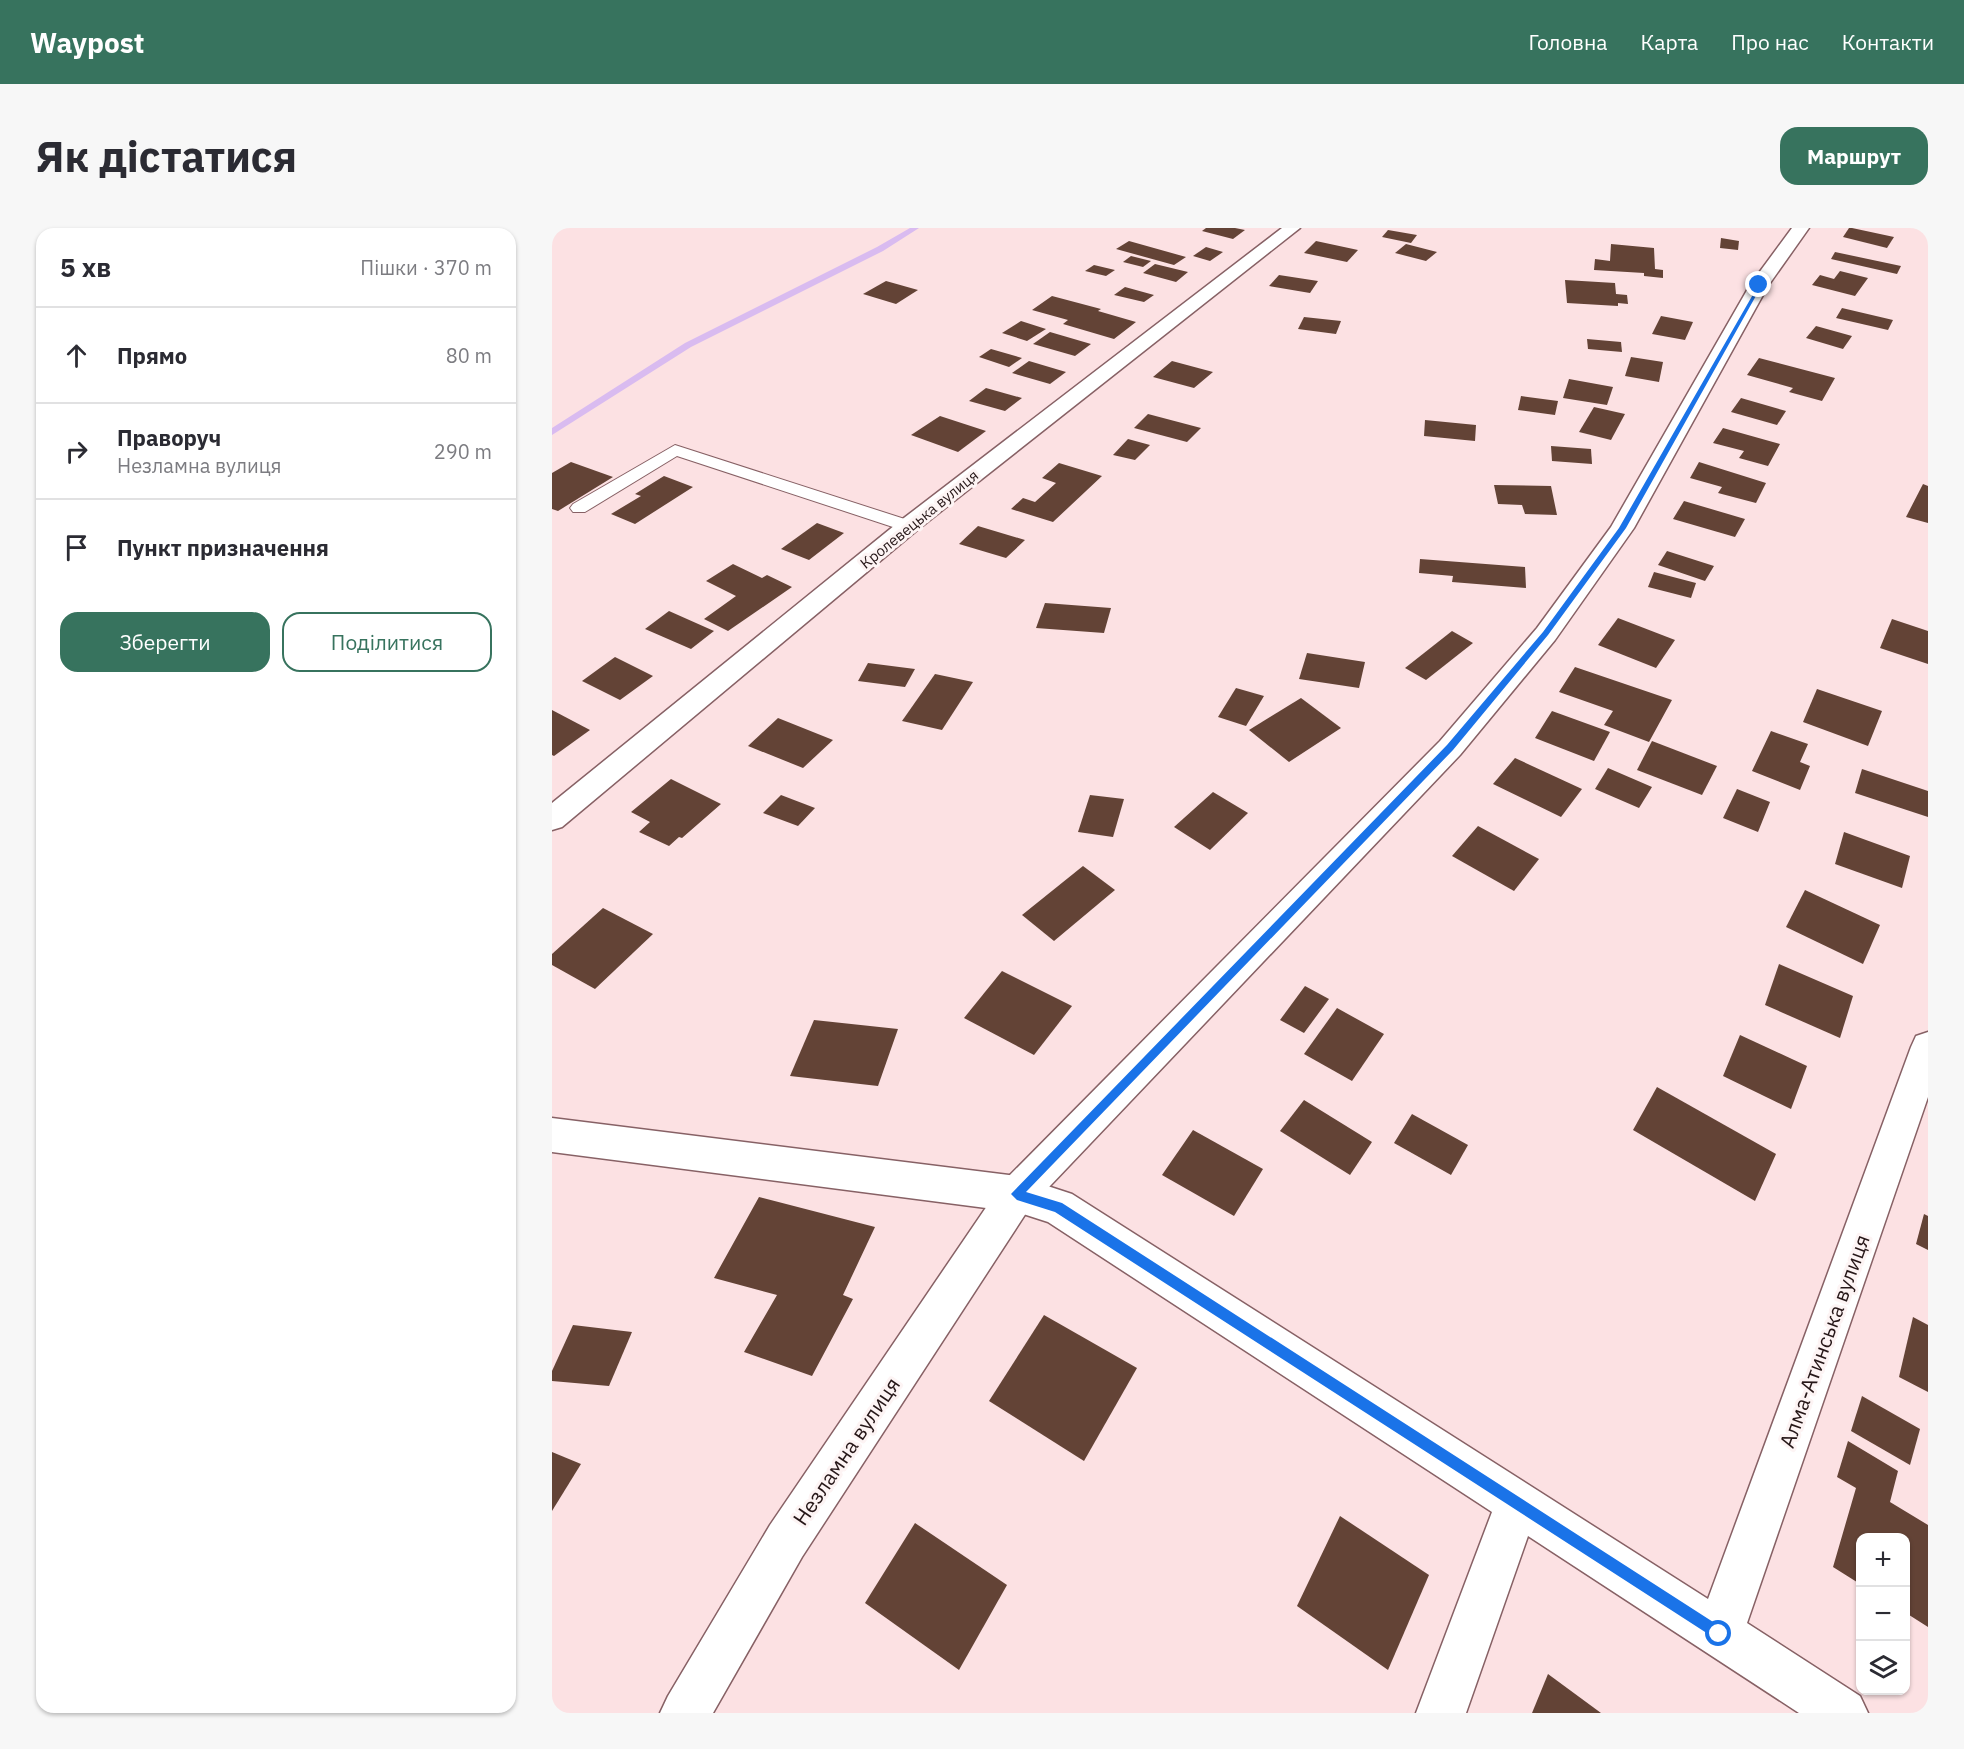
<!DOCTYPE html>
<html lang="uk">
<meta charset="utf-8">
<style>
:root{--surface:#fff;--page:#f7f7f7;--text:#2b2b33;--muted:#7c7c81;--line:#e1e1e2;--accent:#37735e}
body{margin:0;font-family:"IBM Plex Sans",sans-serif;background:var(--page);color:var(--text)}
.controls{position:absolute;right:18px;bottom:18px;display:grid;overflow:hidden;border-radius:12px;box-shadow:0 2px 4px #0004}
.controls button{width:54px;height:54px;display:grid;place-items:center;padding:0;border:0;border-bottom:2px solid var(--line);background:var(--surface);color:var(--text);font:30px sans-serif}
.stop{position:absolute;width:18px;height:18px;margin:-14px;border:4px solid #1a73e8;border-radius:50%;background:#fff}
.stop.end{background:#1a73e8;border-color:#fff;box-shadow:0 2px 6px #0008}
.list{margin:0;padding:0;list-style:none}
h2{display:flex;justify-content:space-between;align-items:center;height:78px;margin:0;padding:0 24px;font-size:26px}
h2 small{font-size:20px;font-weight:400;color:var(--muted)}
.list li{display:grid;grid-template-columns:39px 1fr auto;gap:18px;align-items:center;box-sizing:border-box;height:96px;padding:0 24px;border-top:2px solid var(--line)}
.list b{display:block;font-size:22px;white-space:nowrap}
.list p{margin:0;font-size:20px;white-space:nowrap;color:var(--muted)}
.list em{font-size:20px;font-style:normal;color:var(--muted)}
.actions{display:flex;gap:12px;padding:18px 24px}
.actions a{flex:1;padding:14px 0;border:2px solid var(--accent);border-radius:18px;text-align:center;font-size:21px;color:var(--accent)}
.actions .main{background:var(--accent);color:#fff}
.icon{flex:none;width:33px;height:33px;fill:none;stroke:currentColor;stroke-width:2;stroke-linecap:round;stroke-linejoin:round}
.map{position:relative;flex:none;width:1376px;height:1485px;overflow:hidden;border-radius:18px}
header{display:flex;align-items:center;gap:36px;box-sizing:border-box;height:84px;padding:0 30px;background:var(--accent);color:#fff}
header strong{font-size:28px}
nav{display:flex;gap:33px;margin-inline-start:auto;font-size:21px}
.intro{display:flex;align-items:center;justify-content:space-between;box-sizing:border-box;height:144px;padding:0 36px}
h1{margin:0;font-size:42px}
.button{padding:15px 27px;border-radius:18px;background:var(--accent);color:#fff;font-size:21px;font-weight:700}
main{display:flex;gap:36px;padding:0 36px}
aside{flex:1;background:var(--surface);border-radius:18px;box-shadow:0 2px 4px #0004}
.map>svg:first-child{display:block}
</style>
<header>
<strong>Waypost</strong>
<nav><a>Головна</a><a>Карта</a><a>Про нас</a><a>Контакти</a></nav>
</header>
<div class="intro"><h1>Як дістатися</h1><a class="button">Маршрут</a></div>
<main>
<aside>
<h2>5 хв<small>Пішки · 370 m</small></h2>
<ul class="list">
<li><svg class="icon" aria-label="ahead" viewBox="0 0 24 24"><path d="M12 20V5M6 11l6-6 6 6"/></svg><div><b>Прямо</b></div><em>80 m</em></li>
<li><svg class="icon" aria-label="right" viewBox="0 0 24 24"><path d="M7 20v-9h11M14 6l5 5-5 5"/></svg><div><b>Праворуч</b><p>Незламна вулиця</p></div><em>290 m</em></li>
<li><svg class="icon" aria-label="arrive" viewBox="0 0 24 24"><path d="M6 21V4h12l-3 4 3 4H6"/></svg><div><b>Пункт призначення</b></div></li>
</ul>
<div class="actions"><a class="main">Зберегти</a><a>Поділитися</a></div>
</aside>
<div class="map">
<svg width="1376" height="1485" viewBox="0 0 1376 1485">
<rect width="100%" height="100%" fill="#fce1e3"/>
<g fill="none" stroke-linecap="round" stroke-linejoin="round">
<polygon fill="#d9bbf0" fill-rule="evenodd" points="358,0 367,0 331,23 139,119 0,207 0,200 133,115 325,19"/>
</g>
<g fill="#634336">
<polygon points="654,0 683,0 693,2 681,11 650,3"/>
<polygon points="1297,0 1300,0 1342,9 1335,20 1291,9"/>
<polygon points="836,2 865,7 859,15 830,9"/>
<polygon points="1169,10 1187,13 1186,22 1168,20"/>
<polygon points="577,13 634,29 622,37 564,21"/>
<polygon points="764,13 806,22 795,34 752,25"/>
<polygon points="854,16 885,24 874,33 843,25"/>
<polygon points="1059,16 1102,20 1103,41 1111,42 1111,50 1092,48 1092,45 1042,42 1043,31 1058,33"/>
<polygon points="654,19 671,24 658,33 641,28"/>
<polygon points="1283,24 1349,38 1345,46 1279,31"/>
<polygon points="579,28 599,33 591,39 571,34"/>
<polygon points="603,36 636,44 624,54 591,45"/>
<polygon points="542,37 563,42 554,48 533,43"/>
<polygon points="1288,43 1316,50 1303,68 1260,57 1268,47 1282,51"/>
<polygon points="727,47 766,53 758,65 717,58"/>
<polygon points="1013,52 1063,55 1064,66 1075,67 1076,76 1066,75 1066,78 1015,75"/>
<polygon points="334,53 366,62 344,76 311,66"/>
<polygon points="573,59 602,67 592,74 562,67"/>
<polygon points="500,68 549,81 546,83 584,94 562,111 511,96 516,92 480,82"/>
<polygon points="1290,80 1341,92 1336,102 1284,90"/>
<polygon points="1109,88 1141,94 1133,112 1100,106"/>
<polygon points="752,89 789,93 784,106 746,101"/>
<polygon points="469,93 494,101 475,113 450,105"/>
<polygon points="1264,98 1300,108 1291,121 1254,110"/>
<polygon points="498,104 539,116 523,128 481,116"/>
<polygon points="1035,111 1069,114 1070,124 1036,121"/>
<polygon points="439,121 470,130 457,139 427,129"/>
<polygon points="1079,129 1111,134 1107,154 1073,148"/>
<polygon points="1207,130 1283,150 1270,173 1237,164 1241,160 1195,147"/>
<polygon points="477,133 514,144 498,156 460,145"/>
<polygon points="620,133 661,144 642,160 601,149"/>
<polygon points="1017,151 1061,159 1055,177 1011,170"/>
<polygon points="434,160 470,170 453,183 417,173"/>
<polygon points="969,168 1006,173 1003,187 966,182"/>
<polygon points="1189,170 1234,183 1225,197 1179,184"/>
<polygon points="1042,179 1073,186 1059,212 1027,204"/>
<polygon points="596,186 649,200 635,214 582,200"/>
<polygon points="388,188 434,203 406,224 359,207"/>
<polygon points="873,192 924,197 923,213 872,208"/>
<polygon points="1171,200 1228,216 1216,238 1187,230 1192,223 1161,215"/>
<polygon points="576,211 598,217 583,232 561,227"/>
<polygon points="999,218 1039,221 1040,236 1000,233"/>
<polygon points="19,234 61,249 6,283 0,281 0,245"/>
<polygon points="1147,234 1214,255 1204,275 1166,265 1170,259 1138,250"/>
<polygon points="507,235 550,248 501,294 459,281 471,270 483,274 504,255 490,250"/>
<polygon points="112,248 141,259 83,296 59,286 89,268 83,266"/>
<polygon points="1371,256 1376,258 1376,295 1354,289"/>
<polygon points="942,257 999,258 1005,287 973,286 970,277 946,276"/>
<polygon points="1132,273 1193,291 1183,309 1121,291"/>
<polygon points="265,295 292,305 257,332 229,321"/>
<polygon points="426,298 473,312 454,330 407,316"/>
<polygon points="1115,323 1162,338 1153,353 1106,337"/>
<polygon points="868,331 973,339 974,360 900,354 901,348 867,345"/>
<polygon points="181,336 210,350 215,347 240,359 176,403 152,391 184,368 154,353"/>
<polygon points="1102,344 1144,355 1139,370 1096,359"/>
<polygon points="493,375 559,380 552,405 484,400"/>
<polygon points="117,383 162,403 139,421 93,401"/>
<polygon points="1066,390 1123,412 1104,440 1046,417"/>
<polygon points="1340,391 1376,403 1376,436 1328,420"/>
<polygon points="900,403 921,415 874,452 853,440"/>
<polygon points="755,425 813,434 807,460 747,451"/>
<polygon points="63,429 101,448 68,472 30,453"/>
<polygon points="316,435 363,441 353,459 306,453"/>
<polygon points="1023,439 1120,472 1097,514 1052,497 1061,483 1007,464"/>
<polygon points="383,446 421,454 390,502 350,493"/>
<polygon points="684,460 712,468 694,498 666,489"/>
<polygon points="1265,461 1330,483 1316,518 1251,494"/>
<polygon points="749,470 789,500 737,534 697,502"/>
<polygon points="0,482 38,502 2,528 0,527"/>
<polygon points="1000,483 1058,504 1042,533 983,510"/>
<polygon points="226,490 281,512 251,540 196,518"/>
<polygon points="1219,503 1256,516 1248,534 1258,538 1248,562 1200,543"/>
<polygon points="1100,513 1165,538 1150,567 1085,542"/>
<polygon points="963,530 1030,561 1009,589 941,556"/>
<polygon points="1056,540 1100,559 1087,580 1043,561"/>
<polygon points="1310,541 1376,563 1376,589 1303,565"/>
<polygon points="119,551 169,576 130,610 127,609 117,618 87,604 98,594 79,584"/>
<polygon points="1185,561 1218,574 1206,604 1171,590"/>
<polygon points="661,564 696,585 658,622 622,599"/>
<polygon points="229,567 263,580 246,598 211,585"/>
<polygon points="538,567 572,571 561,609 526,604"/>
<polygon points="926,598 987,631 962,663 900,628"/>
<polygon points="1292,604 1358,628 1350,660 1283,636"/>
<polygon points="531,638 563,662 502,713 470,687"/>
<polygon points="1253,662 1328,697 1311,736 1234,699"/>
<polygon points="51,680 101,706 43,761 0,737 0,726"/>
<polygon points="1227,736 1301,768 1288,810 1213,777"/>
<polygon points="450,743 520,778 482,827 412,790"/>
<polygon points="753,758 777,771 752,805 728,792"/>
<polygon points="785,780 832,806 800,853 752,826"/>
<polygon points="262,792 346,801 326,858 238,848"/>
<polygon points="1188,807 1255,838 1239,881 1171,848"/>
<polygon points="1105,859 1224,926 1203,973 1081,902"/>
<polygon points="752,872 820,914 798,947 728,903"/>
<polygon points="860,886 916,917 899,947 842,915"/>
<polygon points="641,902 711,941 682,988 610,947"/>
<polygon points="207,969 323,999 291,1067 301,1071 260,1148 192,1124 225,1067 162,1050"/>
<polygon points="1372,986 1376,988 1376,1022 1364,1016"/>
<polygon points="492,1087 585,1140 532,1233 437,1173"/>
<polygon points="1361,1089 1376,1097 1376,1164 1347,1149"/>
<polygon points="21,1097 80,1104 57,1158 0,1153 0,1143"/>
<polygon points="1310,1168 1368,1201 1358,1237 1299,1203"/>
<polygon points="1296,1213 1346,1243 1338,1274 1376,1297 1376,1399 1354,1385 1354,1310 1308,1310 1308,1356 1281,1339 1304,1260 1285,1249"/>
<polygon points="0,1224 29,1236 0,1283"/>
<polygon points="788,1288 877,1347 836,1442 745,1378"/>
<polygon points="363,1295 455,1357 407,1442 313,1375"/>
<polygon points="996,1446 1049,1485 980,1485"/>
</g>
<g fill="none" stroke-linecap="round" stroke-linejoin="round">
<g stroke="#876165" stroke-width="2">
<polygon id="service" points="123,217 362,294 365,298 362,302 350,302 125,228 33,284 21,284 18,280 21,276"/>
</g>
<g stroke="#876165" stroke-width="3">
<g id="minor">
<polygon points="730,0 748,0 364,303 10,599 0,602 0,575 348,293"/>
<polygon points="1376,804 1376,869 1195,1395 1308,1468 1316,1485 1247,1485 976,1308 914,1485 864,1485 940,1284 496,994 465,984 0,924 0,890 465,948 520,966 1156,1371 1359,819 1364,808"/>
</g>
</g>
<g stroke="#876165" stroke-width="3">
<polygon id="tertiary" points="1240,0 1257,0 1216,58 1082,300 1003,412 908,527 478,979 250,1329 161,1485 108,1485 116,1468 218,1297 452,953 888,513 985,400 1059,299 1198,57"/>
</g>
<use href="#service" fill="#fff" fill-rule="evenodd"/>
<use href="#minor" fill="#fff" fill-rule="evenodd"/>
<use href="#tertiary" fill="#fff" fill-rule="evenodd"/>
</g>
<polygon fill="#1a73e8" points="1207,56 1210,57 1074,300 996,407 901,522 474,964 510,975 1172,1401 1174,1406 1172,1411 1167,1413 503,984 465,972 459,966 895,517 991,404 1067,300"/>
<g text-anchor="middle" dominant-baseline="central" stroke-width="6" stroke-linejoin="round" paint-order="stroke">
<g font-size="15" fill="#261718" stroke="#fdf4f4">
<text transform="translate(367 291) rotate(-39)">Кролевецька вулиця</text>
</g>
<g font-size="21" fill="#261718" stroke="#fdf4f4">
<text transform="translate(1272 1113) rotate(-70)">Алма-Атинська вулиця</text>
<text transform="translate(294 1223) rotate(-56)">Незламна вулиця</text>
</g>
</g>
</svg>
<div class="controls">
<button>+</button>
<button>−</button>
<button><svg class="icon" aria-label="layers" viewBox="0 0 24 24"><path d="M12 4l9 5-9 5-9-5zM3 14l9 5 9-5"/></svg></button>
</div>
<div class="stop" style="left:1167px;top:1406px"></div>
<div class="stop end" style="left:1207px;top:57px"></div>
</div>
</main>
